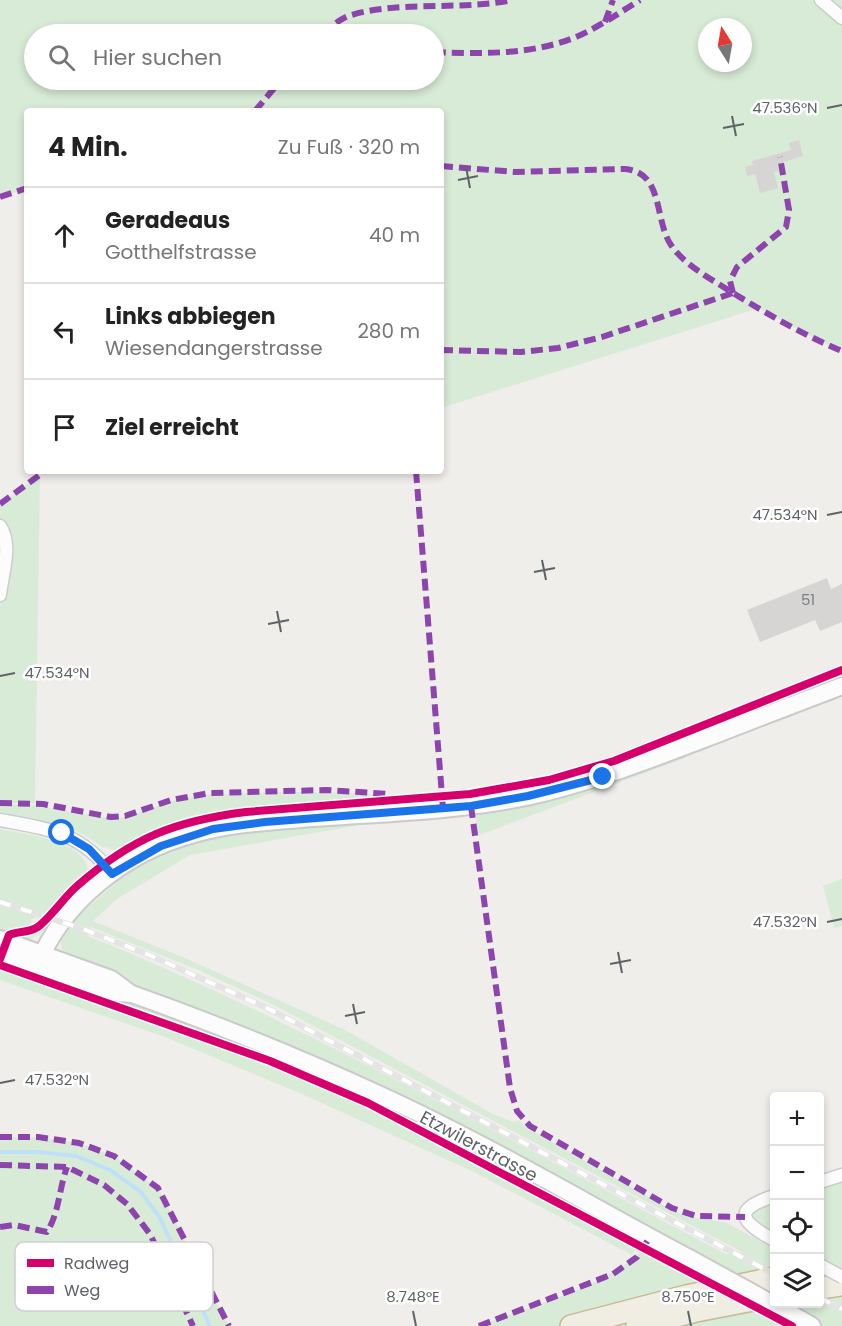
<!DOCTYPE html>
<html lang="de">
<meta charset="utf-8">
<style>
:root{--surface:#fff;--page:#f6f6f6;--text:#222;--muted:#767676;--line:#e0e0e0}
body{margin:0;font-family:Poppins,sans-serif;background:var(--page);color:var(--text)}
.controls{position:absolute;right:18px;bottom:18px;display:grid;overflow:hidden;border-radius:6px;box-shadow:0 3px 9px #0003}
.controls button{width:54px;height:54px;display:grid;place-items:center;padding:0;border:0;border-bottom:2px solid var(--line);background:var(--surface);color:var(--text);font:30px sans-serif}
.compass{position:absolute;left:698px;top:18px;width:54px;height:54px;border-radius:50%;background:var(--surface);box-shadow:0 3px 9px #0003;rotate:349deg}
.stop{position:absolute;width:18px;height:18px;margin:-14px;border:4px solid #1a73e8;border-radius:50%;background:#fff}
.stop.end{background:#1a73e8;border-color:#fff;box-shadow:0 2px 6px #0008}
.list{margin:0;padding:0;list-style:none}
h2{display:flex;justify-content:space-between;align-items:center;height:78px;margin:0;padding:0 24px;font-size:26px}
h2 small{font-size:20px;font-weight:400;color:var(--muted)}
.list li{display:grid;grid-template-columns:39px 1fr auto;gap:18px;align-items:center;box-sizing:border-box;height:96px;padding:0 24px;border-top:2px solid var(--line)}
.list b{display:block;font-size:22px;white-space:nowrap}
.list p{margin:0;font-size:20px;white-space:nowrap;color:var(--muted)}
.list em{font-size:20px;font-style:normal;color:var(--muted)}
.icon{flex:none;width:33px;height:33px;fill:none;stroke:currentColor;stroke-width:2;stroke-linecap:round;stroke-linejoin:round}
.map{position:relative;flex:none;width:842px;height:1326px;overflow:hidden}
.search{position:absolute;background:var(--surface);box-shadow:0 3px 9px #0003;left:24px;top:24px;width:420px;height:66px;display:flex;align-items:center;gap:15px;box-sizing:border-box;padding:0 21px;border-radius:33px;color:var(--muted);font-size:22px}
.panel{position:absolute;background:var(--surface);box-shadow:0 3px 9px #0003;left:24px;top:108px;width:420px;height:366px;border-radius:6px}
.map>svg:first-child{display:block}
</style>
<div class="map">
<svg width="842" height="1326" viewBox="0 0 842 1326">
<rect width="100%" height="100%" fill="#efeeea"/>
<g fill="#d8ebd6" fill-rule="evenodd">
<path d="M0 0H842V351L812 337 759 308 441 408V111H27V188L0 197ZM707 27H743V63H707ZM34 34H434V80H34Z"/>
<polygon points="40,475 35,803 0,803 0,595 6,551 0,526 0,504"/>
<polygon points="842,670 842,686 617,772 614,761"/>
<polygon points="688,750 690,756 477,836 476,819 478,813"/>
<path d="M301 792 355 793 388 796 390 798C318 803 243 803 174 823 151 830 136 842 116 851L105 847 103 848C76 823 35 821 0 815V804L31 805 113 819C137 816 157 804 180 799 220 791 261 793 301 792Z"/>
<path d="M408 802 400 806 343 811 127 854 126 852C176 822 232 816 289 811 329 807 368 805 408 802Z"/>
<path d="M372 819 354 826 190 855 117 899 93 921 185 958 345 1030 493 1114 513 1122 519 1120 527 1128 670 1209 689 1217 725 1222 764 1243 774 1244V1304H820V1186L842 1179V1326H479C523 1309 617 1283 644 1247L673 1263 691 1259 271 1040 66 957 62 951 61 939 80 914 124 876 179 845 219 833ZM91 927 198 970 268 1002 742 1252 726 1254C515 1144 308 1025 88 936Z"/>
<path d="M0 829C23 834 87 840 88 872L46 913 31 919 33 926 10 930 2 936 0 935Z"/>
<polygon points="842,879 842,926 834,928 823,886"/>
<polygon points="85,882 86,884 61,909 40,934 26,941 13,939 16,935 28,934 40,929 66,899"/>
<polygon points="0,968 201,1038 329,1088 424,1134 636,1248 632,1255 474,1172 302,1094 165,1037 0,980"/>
<path d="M97 995C141 1004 184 1022 226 1038 370 1092 503 1166 638 1238L636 1240C544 1192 455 1140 361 1097 275 1057 186 1027 97 995Z"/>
<polygon points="0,1137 38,1137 79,1143 114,1156 158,1188 229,1326 0,1326"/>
<polygon points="774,1199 774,1233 762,1226 753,1217 756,1207"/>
</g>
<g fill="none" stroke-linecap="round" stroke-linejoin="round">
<polyline stroke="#bfe0f9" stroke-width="4" points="0,1152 39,1152 76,1156 110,1170 141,1192 160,1218 210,1326"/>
</g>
<g fill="#d6d5d3">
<polygon points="799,140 803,156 777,164 779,171 774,172 778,188 760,193 755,174 747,176 745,167 753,165 752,161 791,150 789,143"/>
<polygon points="827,578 831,589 842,584 842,622 820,631 815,620 760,642 747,610"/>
</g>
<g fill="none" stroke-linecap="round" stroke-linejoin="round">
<g stroke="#cbcccc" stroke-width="15">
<g id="street">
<polyline points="821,0 842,18"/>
<path d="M0 526C13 545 2 574 0 595"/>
<path d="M0 820C48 829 81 832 112 874"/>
<polyline points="820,1182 842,1175"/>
<path d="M774 1196C731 1210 741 1222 774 1240"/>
</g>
</g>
<g stroke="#cacacb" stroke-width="20">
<g id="secondary">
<polyline points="0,939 111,979 131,994"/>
<path d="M0 954 107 992 132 994C219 1025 305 1060 389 1099 492 1147 591 1206 691 1259"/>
<path d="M37 966C63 901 126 852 194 834 229 824 265 822 301 819 377 813 456 812 531 796 596 781 657 757 720 733 760 717 801 702 842 686"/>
<polyline points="800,1319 812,1326"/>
</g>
</g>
<g stroke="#c8b996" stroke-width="24">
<g id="highway">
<polyline points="820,1288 842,1285"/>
<polyline points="571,1326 686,1296 774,1278"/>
<polyline points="637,1326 696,1311 774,1296"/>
</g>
</g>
<use href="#street" stroke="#fdfcfc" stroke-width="12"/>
<use href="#secondary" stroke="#fdfcfc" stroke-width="16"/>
<use href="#highway" stroke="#f0ede3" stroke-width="21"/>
<g stroke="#e4e4e4" stroke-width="6">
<g id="rail">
<polyline points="0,902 83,929 149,955 267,1008 774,1274"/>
<polyline points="820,1298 842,1309"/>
</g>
</g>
<use href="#rail" stroke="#fff" stroke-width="4" stroke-dasharray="11" stroke-linecap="butt"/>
<g stroke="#cbcccc" stroke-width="15" stroke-linecap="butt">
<polyline id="street-bridge" points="820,1265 842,1277"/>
</g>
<g stroke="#cacacb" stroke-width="20" stroke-linecap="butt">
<polyline id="secondary-bridge" points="691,1259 800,1319"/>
</g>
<use href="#street-bridge" stroke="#fdfcfc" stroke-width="12"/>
<use href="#secondary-bridge" stroke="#fdfcfc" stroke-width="16"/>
<g stroke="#8e44ad" stroke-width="6" stroke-dasharray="12 6" stroke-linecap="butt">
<polyline points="605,22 613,0"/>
<path d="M322 34C330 28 338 20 348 16 399 0 460 11 513 0"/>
<path d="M434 52C480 54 532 55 576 37 599 27 619 13 640 0"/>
<polyline points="255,111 281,80"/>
<path d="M441 166 515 172 625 169C664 172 654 220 671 245 684 264 706 276 725 288 762 311 801 334 842 351"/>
<polyline points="0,197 27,188"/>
<polyline points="733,293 730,281 737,267 786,227 789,210 780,157"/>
<polyline points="441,350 521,352 558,348 602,337 733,293"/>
<polyline points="416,471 443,808"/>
<polyline points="0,504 45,471"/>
<polyline points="0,803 43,804 111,817 125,816 171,800 210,793 326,790 391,794"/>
<polyline points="471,806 510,1088 517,1111 530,1126 672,1208 696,1216 745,1217"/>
<polyline points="0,1137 38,1137 79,1143 114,1156 158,1188 229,1326"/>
<polyline points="0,1165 67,1167 104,1185 127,1204 150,1234 193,1326"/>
<path d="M0 1227 14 1225 47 1232C59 1213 59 1189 67 1167"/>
<polyline points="479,1326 613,1274 637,1257 650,1237"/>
</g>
<g stroke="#fff" stroke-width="11">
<g id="cycleway">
<path d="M0 959 9 935C18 931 27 933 36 928 47 922 65 896 77 886 132 838 174 821 246 812L470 794 549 780 614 761 842 670"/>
<polyline points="0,965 270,1061 368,1103 792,1326"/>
</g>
</g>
<use href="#cycleway" stroke="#d6006c" stroke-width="8"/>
</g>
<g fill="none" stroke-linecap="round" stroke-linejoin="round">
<polyline stroke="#1a73e8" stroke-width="8" points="62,833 89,849 112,874 161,846 213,829 265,822 471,806 528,796 603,777"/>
</g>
<path fill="none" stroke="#5f6368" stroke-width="2" d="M827 108 842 105M732 116 736 136M723 128 744 124M466 167 470 188M458 180 478 176M827 515 842 512M542 560 546 580M534 572 555 568M277 611 281 632M268 624 289 620M0 676 15 673M827 922 842 919M618 952 622 973M610 964 631 960M353 1004 357 1024M345 1016 365 1012M0 1083 15 1080M413 1311 416 1326M688 1311 691 1326"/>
<g text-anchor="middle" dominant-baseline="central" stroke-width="5" stroke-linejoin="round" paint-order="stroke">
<g font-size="15" fill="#7e8184">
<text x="808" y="599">51</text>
</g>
<g font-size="18" fill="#5f6368" stroke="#fff">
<text transform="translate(479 1146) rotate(28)">Etzwilerstrasse</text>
</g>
</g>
<rect x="15" y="1242" width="198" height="69" rx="9" fill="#fff" stroke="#cfd0d2" stroke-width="1.5"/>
<rect x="27" y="1259" width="27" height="8" fill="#d6006c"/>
<rect x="27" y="1286" width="27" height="8" fill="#8e44ad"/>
<g font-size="16" fill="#5f6368">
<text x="64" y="1269">Radweg</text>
<text x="64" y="1296">Weg</text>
</g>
<g font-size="15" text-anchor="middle" fill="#5f6368" stroke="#fff" stroke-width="5" stroke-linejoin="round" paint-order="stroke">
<text x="785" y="113">47.536°N</text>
<text x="785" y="520">47.534°N</text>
<text x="57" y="678">47.534°N</text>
<text x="785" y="927">47.532°N</text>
<text x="57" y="1085">47.532°N</text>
<text x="413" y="1302">8.748°E</text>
<text x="688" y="1302">8.750°E</text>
</g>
</svg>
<div class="controls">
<button>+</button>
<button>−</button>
<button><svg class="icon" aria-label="locate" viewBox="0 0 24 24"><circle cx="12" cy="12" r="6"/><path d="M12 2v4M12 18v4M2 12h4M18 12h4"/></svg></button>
<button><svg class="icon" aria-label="layers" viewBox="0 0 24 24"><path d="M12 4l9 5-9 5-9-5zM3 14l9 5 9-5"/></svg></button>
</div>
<svg class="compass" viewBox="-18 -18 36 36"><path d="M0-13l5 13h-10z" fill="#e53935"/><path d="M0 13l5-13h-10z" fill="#767676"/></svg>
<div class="stop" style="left:62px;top:833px"></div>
<div class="stop end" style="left:603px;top:777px"></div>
<div class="search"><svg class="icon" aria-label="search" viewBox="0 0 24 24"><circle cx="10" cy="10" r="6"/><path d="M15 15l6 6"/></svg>Hier suchen</div>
<section class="panel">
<h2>4 Min.<small>Zu Fuß · 320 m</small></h2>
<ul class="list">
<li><svg class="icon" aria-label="ahead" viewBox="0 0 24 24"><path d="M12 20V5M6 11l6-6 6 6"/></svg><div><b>Geradeaus</b><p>Gotthelfstrasse</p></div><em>40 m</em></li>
<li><svg class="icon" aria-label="left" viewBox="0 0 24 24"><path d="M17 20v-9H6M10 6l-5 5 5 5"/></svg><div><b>Links abbiegen</b><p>Wiesendangerstrasse</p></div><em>280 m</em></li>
<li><svg class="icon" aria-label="arrive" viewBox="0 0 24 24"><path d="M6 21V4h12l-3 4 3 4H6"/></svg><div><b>Ziel erreicht</b></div></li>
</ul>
</section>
</div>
